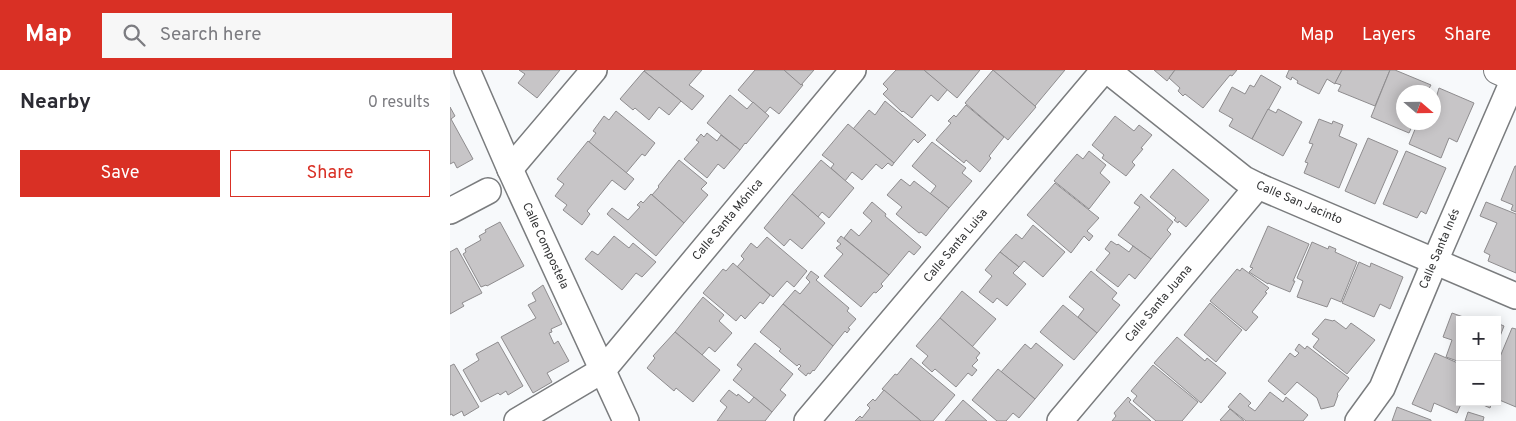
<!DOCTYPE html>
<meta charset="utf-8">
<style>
:root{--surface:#fff;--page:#f7f7f7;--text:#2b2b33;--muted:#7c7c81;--line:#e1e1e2;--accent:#d93025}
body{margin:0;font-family:Overpass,sans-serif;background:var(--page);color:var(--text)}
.controls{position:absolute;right:15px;bottom:15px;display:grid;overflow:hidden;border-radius:0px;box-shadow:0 2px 12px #0003}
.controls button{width:45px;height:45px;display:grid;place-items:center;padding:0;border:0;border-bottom:1px solid var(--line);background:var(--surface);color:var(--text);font:25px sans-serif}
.compass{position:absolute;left:946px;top:15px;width:45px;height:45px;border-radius:50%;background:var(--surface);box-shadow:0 2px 12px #0003;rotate:110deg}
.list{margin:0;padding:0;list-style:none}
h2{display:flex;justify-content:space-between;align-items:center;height:65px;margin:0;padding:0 20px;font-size:21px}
h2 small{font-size:16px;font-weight:400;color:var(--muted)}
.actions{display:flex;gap:10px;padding:15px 20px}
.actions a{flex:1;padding:11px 0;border:1px solid var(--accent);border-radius:0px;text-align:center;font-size:18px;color:var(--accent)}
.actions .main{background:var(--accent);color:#fff}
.icon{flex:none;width:28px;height:28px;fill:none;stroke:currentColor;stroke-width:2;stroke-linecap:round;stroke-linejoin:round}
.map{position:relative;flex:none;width:1066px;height:351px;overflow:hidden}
header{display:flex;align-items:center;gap:30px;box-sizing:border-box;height:70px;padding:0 25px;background:var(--accent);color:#fff}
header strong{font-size:24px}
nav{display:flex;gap:28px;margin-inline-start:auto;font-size:18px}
.search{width:350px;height:45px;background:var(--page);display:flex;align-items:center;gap:12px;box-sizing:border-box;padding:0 18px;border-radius:0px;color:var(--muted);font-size:19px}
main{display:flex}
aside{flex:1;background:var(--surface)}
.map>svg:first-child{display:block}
</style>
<header>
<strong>Map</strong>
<div class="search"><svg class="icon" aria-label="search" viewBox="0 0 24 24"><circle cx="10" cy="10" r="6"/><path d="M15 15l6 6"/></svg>Search here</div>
<nav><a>Map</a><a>Layers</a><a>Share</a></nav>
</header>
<main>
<aside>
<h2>Nearby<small>0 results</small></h2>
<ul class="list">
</ul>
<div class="actions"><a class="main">Save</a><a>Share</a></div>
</aside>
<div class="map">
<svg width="1066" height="351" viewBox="0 0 1066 351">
<rect width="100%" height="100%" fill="#f7f9fb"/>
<g fill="#c7c5c7" stroke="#8e8c8e">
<polygon points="69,0 110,0 87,28 68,13 75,4"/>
<polygon points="195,0 252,0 239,15 254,26 242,40 194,1"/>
<polygon points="305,0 334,0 353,15 329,44 320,37 315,43 288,20"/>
<polygon points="334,0 364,0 351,15"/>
<polygon points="446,0 474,0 498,19 488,31 481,25 462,48 453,41 452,42 433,24 438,19 433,14"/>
<polygon points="474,0 530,0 507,28"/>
<polygon points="542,0 615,0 585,36"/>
<polygon points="543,0 586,37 558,70 515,33"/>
<polygon points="704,0 725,0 717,11"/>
<polygon points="725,0 787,0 782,6 780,5 753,38 735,24 733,26 728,21 730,18 719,8"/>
<polygon points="839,0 892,0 885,14 877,9 869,24 847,13 848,11 842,7 841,10 836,7"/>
<polygon points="892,0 940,0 925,36 888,21 891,15 885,13"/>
<polygon points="940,0 945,0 981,15 977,22 954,22 954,52 964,52 959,63 921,47"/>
<polygon points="194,1 231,31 219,45 209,37 199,50 185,38 183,40 170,29"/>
<polygon points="811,5 831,17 802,69 779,56 783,49 769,41 782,17 795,24 800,15 804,17"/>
<polygon points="989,18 1024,33 1007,72 999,68 991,88 959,74 968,52 984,52 984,27 986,28"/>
<polygon points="280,25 297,39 303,32 319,46 296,74 295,73 290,80 257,53"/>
<polygon points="435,31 476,65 468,73 464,69 444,93 403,59 419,40 425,45"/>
<polygon points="516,35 554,67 539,86 541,88 530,102 516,90 514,93 486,70 501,53 498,51 504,45 506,47"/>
<polygon points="0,37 5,46 1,49 23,89 7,98 4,92 0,94"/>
<polygon points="818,39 826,43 828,39 852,52 833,86 802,69"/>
<polygon points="166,41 205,73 195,86 192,84 176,103 139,72 146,63 143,61 154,46 159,50"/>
<polygon points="665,46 684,61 689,55 702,65 691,78 693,79 682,92 685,95 676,106 652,88 654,85 642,75"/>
<polygon points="869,49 882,54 883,51 893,55 889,66 907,74 889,118 854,103 858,93 855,92 863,74 859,73"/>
<polygon points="398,54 444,93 442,96 438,93 432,99 426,94 412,110 402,102 395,111 381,98 384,94 372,85"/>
<polygon points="257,63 267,71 271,65 290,80 274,99 268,94 257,108 234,89 249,72 246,70 251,64 254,67"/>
<polygon points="918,68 948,81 925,134 895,121"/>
<polygon points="138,71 184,109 175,120 162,110 137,141 140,144 132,155 113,140 117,135 105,126 114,114 107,109"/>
<polygon points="482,72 516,98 512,103 522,111 499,138 480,124 486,116 462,96"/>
<polygon points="639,81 656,95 650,103 660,112 639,139 604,111 627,84 633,89"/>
<polygon points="956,81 996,98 976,144 971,141 967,148 933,134"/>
<polygon points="229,90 257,113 251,119 258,125 234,153 202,125 209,117 208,116"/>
<polygon points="371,90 404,118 379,148 372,142 368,147 342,124"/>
<polygon points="1065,96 1066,96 1066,142 1061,140 1063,135 1051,130"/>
<polygon points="723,99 759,130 736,157 729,151 728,153 724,150 726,148 700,127"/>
<polygon points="451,109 460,116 464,111 499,138 476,166 471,162 469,163 446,144 452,137 437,125"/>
<polygon points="605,113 649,148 637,161 643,166 639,171 634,166 621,183 577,145"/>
<polygon points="201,124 234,153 206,186 157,144 162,138 178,150 190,137 187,135 191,131 193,133"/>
<polygon points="342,124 375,153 352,179 340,169 334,176 314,158"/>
<polygon points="691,124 723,152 717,160 721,164 701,189 668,165 690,137 684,133"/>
<polygon points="422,132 436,144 435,146 471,177 464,185 459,181 439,205 394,168 401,159 409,166 422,151 413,143"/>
<polygon points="1036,132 1066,144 1066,203 1038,191 1040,185 1034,182 1047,153 1030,146"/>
<polygon points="50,152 74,196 37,216 36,215 31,217 13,184 16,182 15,179 31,170 29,166 36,162 35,160"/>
<polygon points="583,155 615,182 593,207 574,191 569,197 550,182 566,164 572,169"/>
<polygon points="818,156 859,174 843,211 845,211 840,222 818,213 818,214 799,202 803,198 800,197"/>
<polygon points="164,166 179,178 183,173 206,192 192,207 186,203 172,220 135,189 142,181 148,185"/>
<polygon points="391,166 439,205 431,214 433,216 426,223 424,222 411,237 374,206 393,184 386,178 391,174 387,171"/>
<polygon points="317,167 357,201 344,217 337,211 323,227 287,197 294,189 291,186 301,173 307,178"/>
<polygon points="661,171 667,175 668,174 679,182 683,176 701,189 685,209 679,204 668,217 646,200 660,183 655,179"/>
<polygon points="862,172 878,179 879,176 886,179 885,182 907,192 891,232 881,228 877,237 847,227 853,211 847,208"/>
<polygon points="7,178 32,223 12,233 14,236 0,244 0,182"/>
<polygon points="550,182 569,197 563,203 576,214 557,236 547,228 543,233 529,222 542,206 535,200"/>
<polygon points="909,192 920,197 921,193 953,207 940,239 930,234 924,247 892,233"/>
<polygon points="283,193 320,225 313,234 310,232 295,249 291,245 286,251 253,223 273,199 276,201"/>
<polygon points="792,198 819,218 815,222 817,223 802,242 808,247 796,261 760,231 787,199 790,201"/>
<polygon points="361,201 369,207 366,210 399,238 397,241 406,249 398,258 400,259 397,263 395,261 383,276 333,234 345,220 350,224 360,212 356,208"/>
<polygon points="641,201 667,223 662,229 670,235 647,263 628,247 634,239 619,227"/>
<polygon points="93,215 112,254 101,259 102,262 99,263 104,274 108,271 119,291 97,303 102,312 83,323 51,267 86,248 78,235 86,231 82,223"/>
<polygon points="512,221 546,249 522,277 490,248"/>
<polygon points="253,227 274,245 269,251 282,263 265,282 259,277 252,285 225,262"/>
<polygon points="760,233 792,260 766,292 734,265"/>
<polygon points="333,234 383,276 364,301 363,300 360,304 358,303 356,306 348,299 351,296 349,294 347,296 329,281 331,279 310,262"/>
<polygon points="613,235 647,263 624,290 590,262"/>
<polygon points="1002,243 1019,249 1019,247 1025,250 1010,250 1010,292 996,287 1002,270 993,267"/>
<polygon points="490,248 530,283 526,288 528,290 522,296 527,300 522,306 518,303 506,317 485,299 482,302 472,293 478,286 466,276"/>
<polygon points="875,249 883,251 884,250 896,259 901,253 925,270 897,304 863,277 869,269 862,264"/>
<polygon points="1047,253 1054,256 1047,274"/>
<polygon points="1062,258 1066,259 1066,337 1047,329 1047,294"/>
<polygon points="225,262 270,300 243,332 226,318 224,321 197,298 205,288 203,286"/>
<polygon points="727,267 755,291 757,288 776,303 751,333 704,293"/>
<polygon points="48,272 73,316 58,325 56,321 50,325 48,323 31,332 13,300 29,290 26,284"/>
<polygon points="305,273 343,304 330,320 336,325 322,342 283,310 292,299 287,295"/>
<polygon points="586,273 613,295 585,329 551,302 575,274 581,279"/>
<polygon points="849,274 855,279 857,276 899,308 887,324 888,325 884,336 871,339 867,328 847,312 835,325 818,311 840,283 845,287 849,283 845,280"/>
<polygon points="985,283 1010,294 1010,332 1012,332 1007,343 984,333 981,342 962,334"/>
<polygon points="461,288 505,325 483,351 471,351 432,319 445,304 447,305"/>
<polygon points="4,294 29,337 14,346 12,341 3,346 2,344 0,345 0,296"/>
<polygon points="703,295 748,332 732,351 706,351 683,331 687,326 681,321"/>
<polygon points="548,299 585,329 569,348 563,343 556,351 547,351 522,330"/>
<polygon points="279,320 287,326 288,324 299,333 304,327 322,342 315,351 267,351 277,337 270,331"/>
<polygon points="434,320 471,351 405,351 410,346 412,348 420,338 417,335 423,329 425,331"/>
<polygon points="820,322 833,332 836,327 858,345 853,351 796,351 778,337 790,323 801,333 798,336 805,341"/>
<polygon points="678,327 681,330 679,332 701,351 662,351 666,346 664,343"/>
<polygon points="513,330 537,351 495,351"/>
<polygon points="1031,332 1042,332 1040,338 1031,334"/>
<polygon points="947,337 981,350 981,351 942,351"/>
<polygon points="780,339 794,351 772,351 770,350"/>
<polygon points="1018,342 1034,347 1033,351 1015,351"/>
</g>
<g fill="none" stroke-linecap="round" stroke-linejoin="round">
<g stroke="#7a7c7e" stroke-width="28">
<g id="street">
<polyline points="17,0 60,99 176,351"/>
<polyline points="657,0 794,109 808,116 1066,226"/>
<polyline points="60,99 144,0"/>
<polyline points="0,141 38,121"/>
<polyline points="67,351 153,300 403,0"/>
<polyline points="357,351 654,0"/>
<polyline points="610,351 808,116"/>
<polyline points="908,351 932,318 985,191 1066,4"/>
</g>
</g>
<g stroke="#7a7c7e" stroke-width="30">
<polyline id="secondary" points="1048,0 1066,8"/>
</g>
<use href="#street" stroke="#fff" stroke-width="25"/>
<use href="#secondary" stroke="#fff" stroke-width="28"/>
</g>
<g text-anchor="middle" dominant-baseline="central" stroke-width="4" stroke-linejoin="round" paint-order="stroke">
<g font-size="12" fill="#323334" stroke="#fff">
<text transform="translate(849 133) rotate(23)">Calle San Jacinto</text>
<text transform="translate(278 150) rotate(-50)">Calle Santa Mónica</text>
<text transform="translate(95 176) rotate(65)">Calle Compostela</text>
<text transform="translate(506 176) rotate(-50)">Calle Santa Luisa</text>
<text transform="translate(990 179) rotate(-67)">Calle Santa Inés</text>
<text transform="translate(709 234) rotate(-50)">Calle Santa Juana</text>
</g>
</g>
</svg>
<div class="controls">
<button>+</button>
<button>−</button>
</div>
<svg class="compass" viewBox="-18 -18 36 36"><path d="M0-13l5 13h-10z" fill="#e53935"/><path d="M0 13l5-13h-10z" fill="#7c7c81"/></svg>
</div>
</main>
